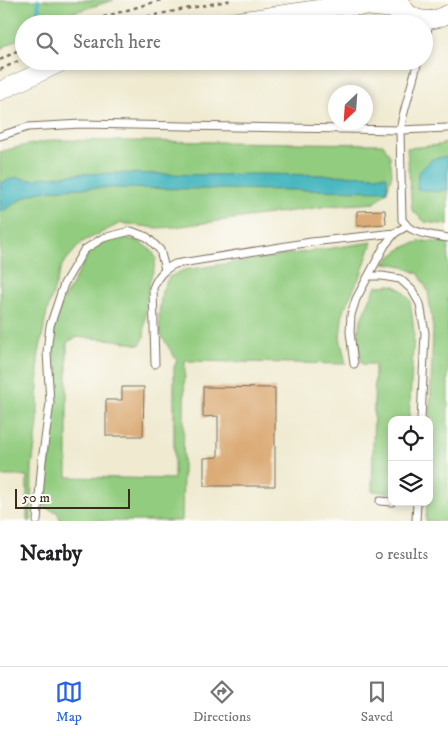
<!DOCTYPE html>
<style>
:root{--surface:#fff;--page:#f2f2f2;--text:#202124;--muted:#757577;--line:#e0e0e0;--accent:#2563eb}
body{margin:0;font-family:"IM FELL DW Pica",serif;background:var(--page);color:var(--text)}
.controls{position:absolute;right:15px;bottom:15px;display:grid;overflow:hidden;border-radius:10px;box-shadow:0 2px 8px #0003}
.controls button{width:45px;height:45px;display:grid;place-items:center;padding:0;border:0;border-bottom:1px solid var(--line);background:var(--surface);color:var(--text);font:25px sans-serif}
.compass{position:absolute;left:328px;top:85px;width:45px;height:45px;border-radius:50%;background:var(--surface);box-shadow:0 2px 8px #0003;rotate:205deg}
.scale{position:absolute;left:15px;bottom:12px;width:115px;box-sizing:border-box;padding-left:5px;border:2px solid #3b2a1e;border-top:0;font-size:14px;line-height:18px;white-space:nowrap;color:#3b2a1e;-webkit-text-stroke:4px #fdfcf7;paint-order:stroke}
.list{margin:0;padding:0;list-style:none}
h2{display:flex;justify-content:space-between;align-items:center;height:65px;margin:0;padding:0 20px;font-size:21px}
h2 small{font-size:16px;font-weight:400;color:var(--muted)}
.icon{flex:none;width:28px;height:28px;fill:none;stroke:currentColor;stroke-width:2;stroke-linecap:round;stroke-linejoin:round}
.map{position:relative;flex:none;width:448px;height:521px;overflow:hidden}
.search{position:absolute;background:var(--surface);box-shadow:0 2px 8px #0003;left:15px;right:15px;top:15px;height:55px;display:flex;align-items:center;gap:12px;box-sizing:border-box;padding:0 18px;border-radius:28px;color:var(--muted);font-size:19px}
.sheet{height:145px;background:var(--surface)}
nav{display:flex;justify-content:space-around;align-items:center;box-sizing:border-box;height:70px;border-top:1px solid var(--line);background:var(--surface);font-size:14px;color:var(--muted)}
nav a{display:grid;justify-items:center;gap:2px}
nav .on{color:var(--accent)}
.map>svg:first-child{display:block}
</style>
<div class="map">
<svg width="448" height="521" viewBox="0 0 448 521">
<rect width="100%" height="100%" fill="#fdfcf7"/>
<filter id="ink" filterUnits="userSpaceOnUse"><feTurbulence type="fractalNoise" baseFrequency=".02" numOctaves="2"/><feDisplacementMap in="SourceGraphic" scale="10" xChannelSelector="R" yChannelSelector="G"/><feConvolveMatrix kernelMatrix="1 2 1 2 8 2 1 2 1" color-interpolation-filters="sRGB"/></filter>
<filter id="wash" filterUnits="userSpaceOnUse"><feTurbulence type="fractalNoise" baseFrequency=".0096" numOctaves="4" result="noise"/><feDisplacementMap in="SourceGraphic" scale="20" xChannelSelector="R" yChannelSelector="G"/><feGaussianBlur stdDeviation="1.12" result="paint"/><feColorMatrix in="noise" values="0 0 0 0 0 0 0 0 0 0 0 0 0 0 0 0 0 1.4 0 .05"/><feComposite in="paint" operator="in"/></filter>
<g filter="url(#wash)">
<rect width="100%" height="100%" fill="#efead0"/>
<g fill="#92cc7f" stroke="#667b4e">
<polygon points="0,0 114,0 52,19 44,24 24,24 24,36 0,49"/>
<polygon points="53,140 383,144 390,156 392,174 387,191 375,203 329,206 174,227 156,228 121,223 82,242 62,265 47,312 38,359 38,424 32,466 31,521 27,521 27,476 0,476 0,152 22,146"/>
<polygon points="448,142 448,225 425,222 412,210 407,148 440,145"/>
<polygon points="114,235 138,241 152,251 156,258 154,269 150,280 146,299 144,338 140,345 116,340 78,337 67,342 67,477 174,479 174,367 177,361 160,333 159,314 162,291 169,277 184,270 372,242 362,272 343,311 340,337 346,364 185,361 182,521 61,521 57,512 45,508 44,489 51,453 53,390 53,342 55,309 65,297 94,244"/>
<path d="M423 241 448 243V521H426L427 502H429V440L433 329 428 291 419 274 399 265 384 263C397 250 405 245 423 241Z"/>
<polygon points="392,285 401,289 410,300 414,331 409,420 392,420 392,493 372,491 375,364 362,364 357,338 361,319 376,286"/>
</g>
<g fill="#49b8bf" stroke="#42716e">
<polygon points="448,156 448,189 437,192 417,189 418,173 432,159"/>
<path d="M115 173 211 175 253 174 387 176V191L111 188C87 188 53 187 30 195 20 199 10 207 0 213V183L17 177 31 180 39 178 77 174Z"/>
</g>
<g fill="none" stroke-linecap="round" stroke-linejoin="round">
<polyline stroke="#49b8bf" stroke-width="4.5" points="38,0 39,16"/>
</g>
<g id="blocks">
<g fill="#dbac77">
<polygon points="385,210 386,224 357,226 357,211"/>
<polygon points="122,387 144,387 143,436 106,436 106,400 122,400"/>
<polygon points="203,387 275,388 275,486 204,486 204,458 218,457 218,416 203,417"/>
</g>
</g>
</g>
<g filter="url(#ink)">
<use href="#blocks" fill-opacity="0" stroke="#7a6d5c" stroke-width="1"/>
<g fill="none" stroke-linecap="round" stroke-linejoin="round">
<g stroke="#7a6d5c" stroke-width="9">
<g id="service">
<polyline points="424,41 430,21"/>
<path d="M418 61 403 116 400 130 402 220C403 220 407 226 407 226 416 234 437 236 448 238"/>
<polyline points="0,136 28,127 81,124 400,130 448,128"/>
<polyline points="369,276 382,276 400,279 412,290 420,304 425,333 421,420"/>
<path d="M155 364 153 288C158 276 163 270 175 264L311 242 395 233 407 226"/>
<polyline points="354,364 350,332 351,315 356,299 385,245 395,233"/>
<polyline points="380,501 392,502"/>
<polyline points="37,521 42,461 50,403 47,352 50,326 64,284 84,250 103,238 131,231 147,237 160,250 165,269"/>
<polyline points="416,521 417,502"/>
</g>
</g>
<g stroke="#7a6d5c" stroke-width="19">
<g id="tertiary">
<path d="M399 0C407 22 430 24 448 14"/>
<polyline points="218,24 338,6 364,6 405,10"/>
<polyline points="0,91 64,61"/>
</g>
</g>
<g stroke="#7a6d5c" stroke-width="2.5" stroke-dasharray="4 4" stroke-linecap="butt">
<polyline points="80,24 161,0"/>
<polyline points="116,24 139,18 232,0"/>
<polyline points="0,60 24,47"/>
<polyline points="0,70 24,58"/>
</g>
<use href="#service" stroke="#fff" stroke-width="7"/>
<use href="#tertiary" stroke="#fff" stroke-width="18"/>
</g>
</g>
</svg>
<div class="controls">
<button><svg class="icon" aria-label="locate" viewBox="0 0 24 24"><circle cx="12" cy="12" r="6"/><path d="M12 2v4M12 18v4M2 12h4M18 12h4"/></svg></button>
<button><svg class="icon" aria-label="layers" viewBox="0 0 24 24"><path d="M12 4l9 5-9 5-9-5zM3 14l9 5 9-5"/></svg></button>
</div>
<svg class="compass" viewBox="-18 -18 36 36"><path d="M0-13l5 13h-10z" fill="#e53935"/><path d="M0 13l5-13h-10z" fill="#757577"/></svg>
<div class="scale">50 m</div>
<div class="search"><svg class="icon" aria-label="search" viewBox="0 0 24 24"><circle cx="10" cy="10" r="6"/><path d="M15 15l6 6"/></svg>Search here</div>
</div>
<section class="sheet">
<h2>Nearby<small>0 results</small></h2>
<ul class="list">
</ul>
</section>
<nav>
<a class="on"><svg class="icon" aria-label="map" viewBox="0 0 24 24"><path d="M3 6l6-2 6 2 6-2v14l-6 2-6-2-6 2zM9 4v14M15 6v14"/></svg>Map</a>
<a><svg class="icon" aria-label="directions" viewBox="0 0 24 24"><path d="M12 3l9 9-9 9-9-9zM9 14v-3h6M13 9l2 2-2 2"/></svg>Directions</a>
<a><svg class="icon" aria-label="saved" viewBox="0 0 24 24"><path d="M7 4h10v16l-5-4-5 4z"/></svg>Saved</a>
</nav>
